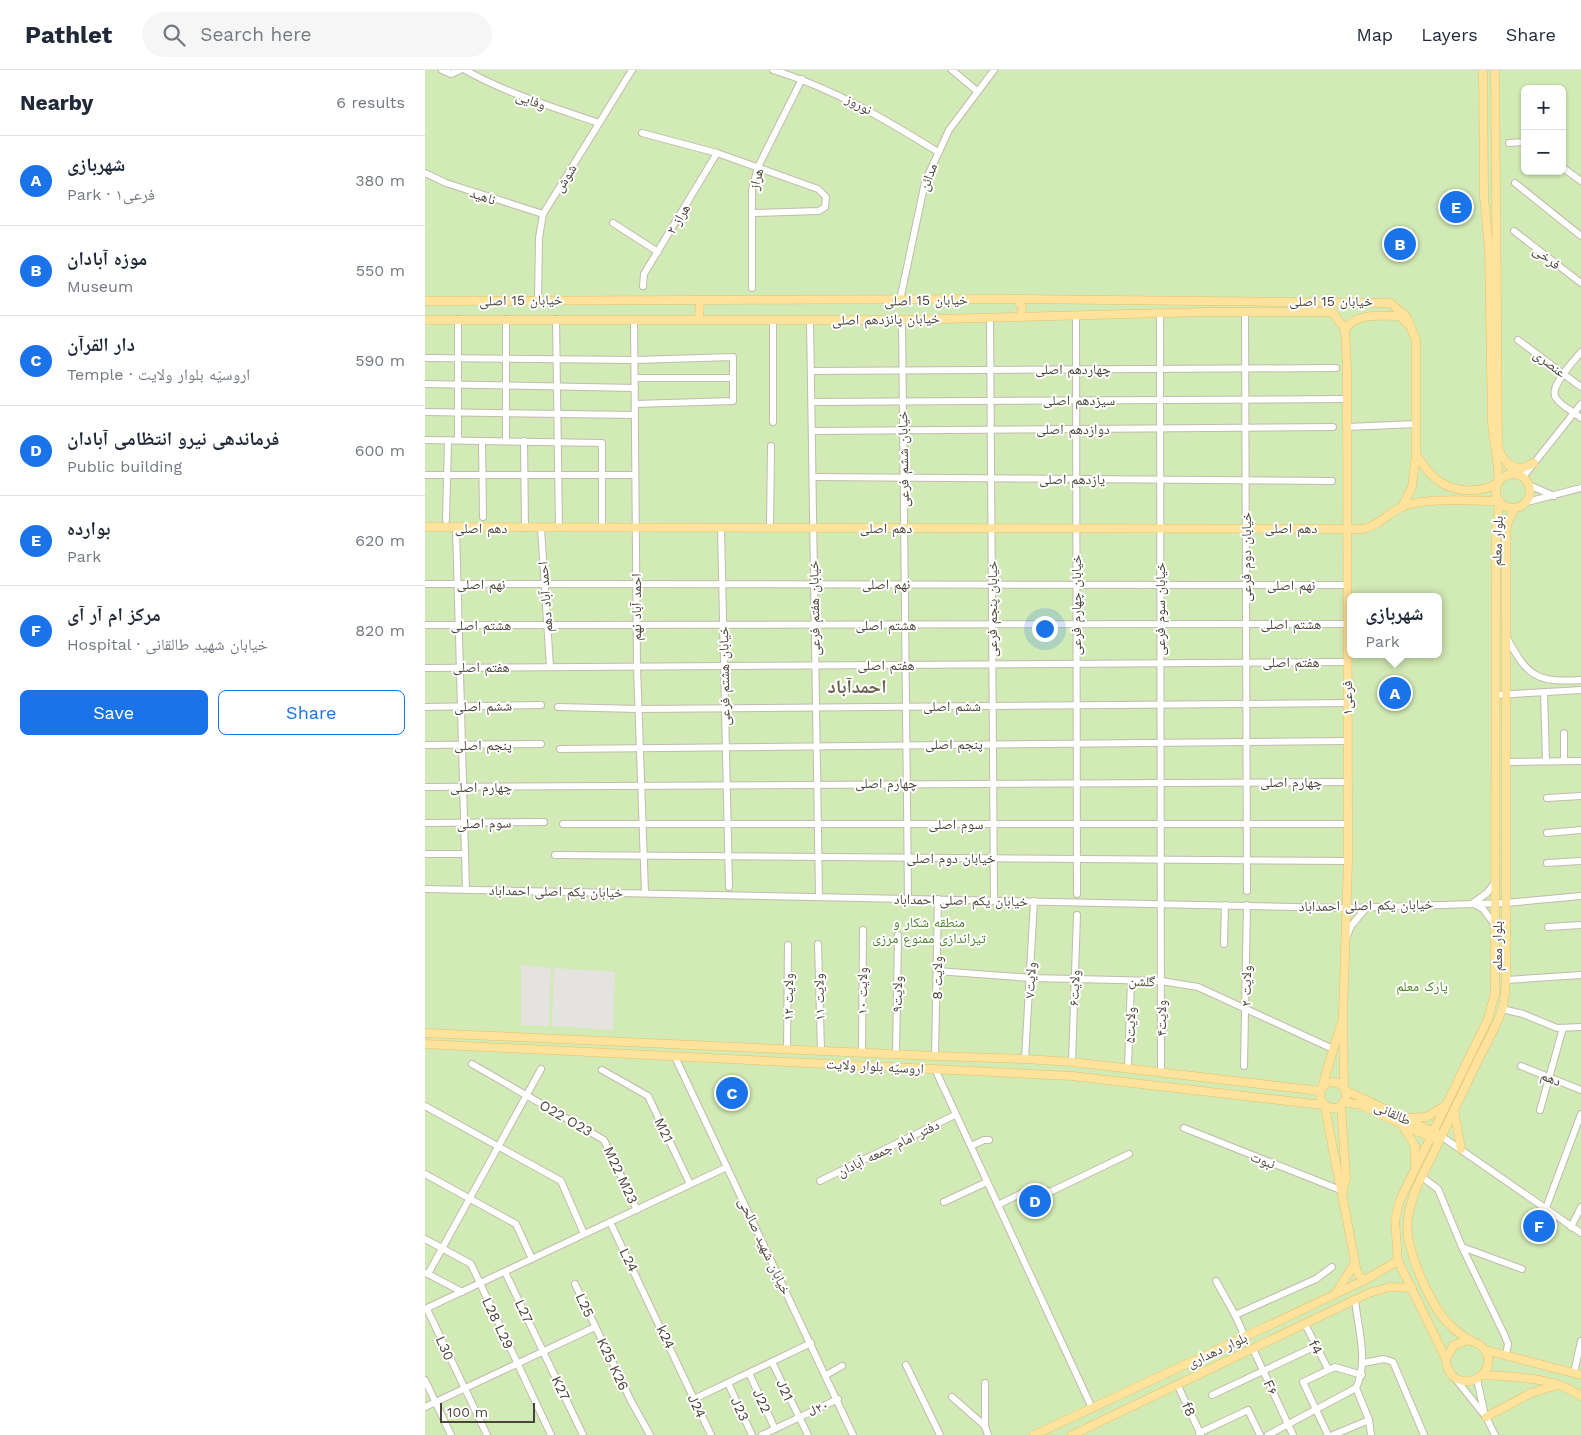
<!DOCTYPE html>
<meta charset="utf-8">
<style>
:root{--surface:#fff;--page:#f6f6f7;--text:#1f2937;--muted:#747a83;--line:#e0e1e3;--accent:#1a73e8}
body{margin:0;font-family:"Work Sans","Noto Naskh Arabic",sans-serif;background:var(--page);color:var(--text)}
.controls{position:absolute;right:15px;top:15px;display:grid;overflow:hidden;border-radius:8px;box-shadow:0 1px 4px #0004}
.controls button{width:45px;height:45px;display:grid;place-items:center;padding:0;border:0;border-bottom:1px solid var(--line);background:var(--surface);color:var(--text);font:25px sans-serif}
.scale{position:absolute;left:15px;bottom:12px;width:95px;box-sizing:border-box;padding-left:5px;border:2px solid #4b4439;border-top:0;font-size:14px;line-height:18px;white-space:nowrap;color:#4b4439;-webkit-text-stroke:4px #fff;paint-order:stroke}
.you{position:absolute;left:619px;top:558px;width:18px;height:18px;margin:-12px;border:4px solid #fff;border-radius:50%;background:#1a73e8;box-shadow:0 0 0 8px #1a73e833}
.badge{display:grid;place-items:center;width:32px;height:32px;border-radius:50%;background:var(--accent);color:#fff;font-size:16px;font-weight:700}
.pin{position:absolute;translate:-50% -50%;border:2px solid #fff;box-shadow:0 1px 5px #0006}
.popup{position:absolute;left:922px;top:523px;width:95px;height:65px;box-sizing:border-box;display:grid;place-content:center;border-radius:8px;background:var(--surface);filter:drop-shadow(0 1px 4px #0005);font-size:16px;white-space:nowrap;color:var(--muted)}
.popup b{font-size:19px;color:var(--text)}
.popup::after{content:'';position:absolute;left:50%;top:100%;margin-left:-10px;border:10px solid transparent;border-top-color:var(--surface)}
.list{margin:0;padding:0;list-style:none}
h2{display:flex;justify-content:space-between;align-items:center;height:65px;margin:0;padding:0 20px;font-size:21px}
h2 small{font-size:16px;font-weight:400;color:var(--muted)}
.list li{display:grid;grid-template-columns:32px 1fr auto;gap:15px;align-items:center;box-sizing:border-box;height:90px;padding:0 20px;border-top:1px solid var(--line)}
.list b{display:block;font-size:19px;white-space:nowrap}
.list p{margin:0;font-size:16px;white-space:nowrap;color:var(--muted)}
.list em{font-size:16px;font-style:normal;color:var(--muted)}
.actions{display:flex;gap:10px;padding:15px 20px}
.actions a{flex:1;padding:11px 0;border:1px solid var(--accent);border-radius:8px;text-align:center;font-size:18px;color:var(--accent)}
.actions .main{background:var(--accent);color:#fff}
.icon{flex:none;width:28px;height:28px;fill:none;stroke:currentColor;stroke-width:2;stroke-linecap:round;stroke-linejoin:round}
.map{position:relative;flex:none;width:1156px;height:1365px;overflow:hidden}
header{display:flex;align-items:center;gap:30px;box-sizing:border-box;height:70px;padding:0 25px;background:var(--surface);border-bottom:1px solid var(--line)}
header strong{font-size:24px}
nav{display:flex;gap:28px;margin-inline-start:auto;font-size:18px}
.search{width:350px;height:45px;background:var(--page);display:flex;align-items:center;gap:12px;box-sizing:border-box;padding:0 18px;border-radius:28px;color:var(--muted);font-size:19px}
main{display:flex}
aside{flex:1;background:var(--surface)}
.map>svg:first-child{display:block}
</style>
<header>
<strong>Pathlet</strong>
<div class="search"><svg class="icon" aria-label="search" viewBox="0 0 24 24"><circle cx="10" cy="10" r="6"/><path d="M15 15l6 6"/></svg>Search here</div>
<nav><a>Map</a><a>Layers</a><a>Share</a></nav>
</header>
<main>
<aside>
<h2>Nearby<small>6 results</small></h2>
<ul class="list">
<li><span class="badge">A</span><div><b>شهربازی</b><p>Park · فرعی۱</p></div><em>380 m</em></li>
<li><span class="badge">B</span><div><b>موزه آبادان</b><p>Museum</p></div><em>550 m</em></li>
<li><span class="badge">C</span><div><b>دار القرآن</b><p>Temple · اروسیّه بلوار ولایت</p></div><em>590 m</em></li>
<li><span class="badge">D</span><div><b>فرماندهی نیرو انتظامی آبادان</b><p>Public building</p></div><em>600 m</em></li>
<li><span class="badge">E</span><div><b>بوارده</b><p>Park</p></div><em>620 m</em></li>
<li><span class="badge">F</span><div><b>مرکز ام آر آی</b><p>Hospital · خیابان شهيد طالقانی</p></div><em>820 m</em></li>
</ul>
<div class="actions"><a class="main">Save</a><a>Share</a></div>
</aside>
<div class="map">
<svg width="1156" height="1365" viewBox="0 0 1156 1365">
<rect width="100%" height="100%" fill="#f6f3ec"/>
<path fill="#d2eab5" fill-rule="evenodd" d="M0 0H1156V1365H0ZM1100 19H1137V101H1100ZM926 527H1014V584H926Z"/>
<g fill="#e5e3e0">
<polygon points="96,895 126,898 124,956 96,955"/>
<polygon points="129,898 190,902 188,960 127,956"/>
</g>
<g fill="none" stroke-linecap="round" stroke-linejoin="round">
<g stroke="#c2bbae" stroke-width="8">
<g id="minor">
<polyline points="17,0 26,4 35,0"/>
<path d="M40 0C83 24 128 37 174 53"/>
<path d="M348 0C409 19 460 49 513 82"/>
<polyline points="527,0 552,21"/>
<polyline points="217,63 292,83 393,119 401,127 400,137 394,141 327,143"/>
<polyline points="1084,73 1100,72"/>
<polyline points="1137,97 1156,111"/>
<polyline points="0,103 21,113 118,144"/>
<polyline points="1090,113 1156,166"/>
<polyline points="188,153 233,182"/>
<polyline points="1089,161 1156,213"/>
<polyline points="218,216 219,204 292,83"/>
<polyline points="327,218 327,120 333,97 377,9"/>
<polyline points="113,229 114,168 118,144 207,0"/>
<polyline points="475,230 500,112 524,60 569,0"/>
<polyline points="820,242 822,821"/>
<polyline points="735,244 736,1002"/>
<polyline points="651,245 652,824"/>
<polyline points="565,247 569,830"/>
<polyline points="33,249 33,370"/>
<polyline points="81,249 81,371"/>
<polyline points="131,249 134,458"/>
<polyline points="209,250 212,596 220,823"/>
<polyline points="385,250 394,827"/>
<polyline points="477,250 483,829"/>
<polyline points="1093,270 1156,317"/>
<path d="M1156 282C1149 291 1123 317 1131 328 1136 336 1149 342 1156 348"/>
<polyline points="0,288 210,290 308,287 308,331 210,334"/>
<polyline points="386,301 911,298"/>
<polyline points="210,308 308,308"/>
<polyline points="0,314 210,318"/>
<polyline points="387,332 922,329"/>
<polyline points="0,342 210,345"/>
<polyline points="348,352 348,250"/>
<polyline points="922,357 991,354"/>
<polyline points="387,361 908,357"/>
<polyline points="0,370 177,373 177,458"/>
<polyline points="57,371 58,447"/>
<polyline points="99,371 100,458"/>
<polyline points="0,405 210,405"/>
<polyline points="388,407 907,411"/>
<polyline points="1098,407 1156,334"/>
<polyline points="1104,415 1129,426"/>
<polyline points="1102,432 1156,418"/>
<polyline points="21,450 23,370"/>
<polyline points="31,458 41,820"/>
<polyline points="116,458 125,597"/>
<polyline points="296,458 304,817"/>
<polyline points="345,458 346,376"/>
<polyline points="0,514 922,515"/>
<polyline points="0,555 922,554"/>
<path d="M1081 566C1102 606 1111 613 1156 610"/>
<polyline points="0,598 922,592"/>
<polyline points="1119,622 1121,691"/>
<polyline points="1071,625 1156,620"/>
<polyline points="0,637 116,635"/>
<polyline points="133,637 213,639 922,633"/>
<polyline points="1139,663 1139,691"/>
<polyline points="0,675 116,674"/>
<polyline points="135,679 922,671"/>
<polyline points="1081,692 1156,691"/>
<polyline points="0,717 922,712"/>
<polyline points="1122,728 1156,726"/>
<polyline points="0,753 119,752"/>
<polyline points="138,754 923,754"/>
<polyline points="1122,763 1156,760"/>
<polyline points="0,784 40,784"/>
<polyline points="130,785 923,791"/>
<polyline points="1122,793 1156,791"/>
<polyline points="0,819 922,838 1081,833 1156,826"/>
<polyline points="1048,833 1062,823 1071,811"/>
<polyline points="1049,834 1058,839 1070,855"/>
<polyline points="1123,857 1156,855"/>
<polyline points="921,868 926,856 942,837"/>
<polyline points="393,874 396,980"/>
<polyline points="799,874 800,835"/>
<polyline points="512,901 606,908 736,911 773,917 908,979"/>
<polyline points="1081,910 1156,905"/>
<polyline points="1077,939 1098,944 1132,958 1156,957"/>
<polyline points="362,979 363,875"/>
<polyline points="437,982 438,860"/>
<polyline points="471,984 473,865"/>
<polyline points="510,986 513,829"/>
<polyline points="250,987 428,1365"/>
<polyline points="600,989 609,831"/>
<polyline points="647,992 652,845"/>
<polyline points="47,994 179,1070 212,1140"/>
<polyline points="819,996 822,835"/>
<polyline points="1096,996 1156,1020"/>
<polyline points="703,998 706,911"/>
<polyline points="510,999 667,1338"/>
<polyline points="177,1000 223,1026 265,1114"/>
<polyline points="0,1036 136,1111 159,1164"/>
<polyline points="1115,1040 1138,958"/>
<polyline points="759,1058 918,1121"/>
<polyline points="1016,1066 1156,1163"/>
<polyline points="546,1076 559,1070 564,1070"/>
<polyline points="0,1104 91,1154 107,1189"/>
<polyline points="997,1107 1013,1119 1037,1177 1079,1264 1083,1274 1081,1285"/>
<polyline points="395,1111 530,1045"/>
<polyline points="519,1132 562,1112"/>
<polyline points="573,1135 597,1123 627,1121 704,1084"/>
<polyline points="1121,1138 1156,1044"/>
<polyline points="185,1152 286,1365"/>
<polyline points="1146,1157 1156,1137"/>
<polyline points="0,1169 46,1194 126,1365"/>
<polyline points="1037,1177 1097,1199"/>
<polyline points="80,1202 158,1365"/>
<polyline points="1,1203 37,1222"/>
<polyline points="3,1204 116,999"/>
<polyline points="791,1211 810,1245"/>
<polyline points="150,1214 206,1331 225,1365"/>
<polyline points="0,1239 302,1097"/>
<polyline points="2,1239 62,1365"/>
<polyline points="880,1254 903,1299"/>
<polyline points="820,1267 810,1245 891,1209 907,1197"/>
<polyline points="828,1279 868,1365"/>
<polyline points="347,1292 383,1365"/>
<polyline points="938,1293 959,1289 968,1292 999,1365"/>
<polyline points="481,1295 515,1365"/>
<polyline points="324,1303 350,1359"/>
<polyline points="1149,1303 1156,1271"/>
<polyline points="401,1305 417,1296"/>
<polyline points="1029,1307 1061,1347 1070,1365"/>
<polyline points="1052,1309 1060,1346"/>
<polyline points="0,1310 26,1365"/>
<polyline points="303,1313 327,1365"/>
<polyline points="560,1313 560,1356 563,1365"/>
<polyline points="753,1316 776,1365"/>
<polyline points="931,1318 944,1350 946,1365"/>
<polyline points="787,1325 891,1276"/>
<polyline points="527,1327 560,1356"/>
<polyline points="269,1329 386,1273"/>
<polyline points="0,1337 170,1257"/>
<polyline points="774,1363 823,1340 835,1365"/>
<polyline points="337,1365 413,1329"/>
<path d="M843 1365 931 1318C944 1291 933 1259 930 1230"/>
<polyline points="903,1365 878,1312 910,1297 937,1305"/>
<polyline points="908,1365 944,1350"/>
</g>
</g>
<g stroke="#e6c16a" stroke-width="9">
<g id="major">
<polyline points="1070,0 1073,375 1076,385 1091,404"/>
<polyline points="592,229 597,237 596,246"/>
<polyline points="0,231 592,229 965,233 981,246 991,270 991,385 987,417 977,437"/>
<polyline points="0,250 477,250 779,242 907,242 920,259 922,298 923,791 918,944 919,1018"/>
<polyline points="274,250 275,230"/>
<path d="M920 259C933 242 955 246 975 246L981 253"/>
<path d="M991 385C998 394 1004 405 1015 412 1031 423 1056 423 1073 413 1075 393 1068 372 1067 351L1064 178 1059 127 1058 0"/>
<polyline points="1084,394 1095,399 1109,393"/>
<circle cx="1088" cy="421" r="17"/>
<path d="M0 457 937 459C956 455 961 444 977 437 998 427 1049 431 1074 431L1071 470 1070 923 1063 949 975 1130 970 1150 973 1191 1021 1289"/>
<polyline points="0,963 510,986 600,989 647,992 895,1021"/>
<polyline points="0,974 647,1006 898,1035"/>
<circle cx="908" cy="1025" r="13"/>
<polyline points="897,1017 916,954"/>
<polyline points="920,1020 1013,1064"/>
<polyline points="919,1032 936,1035 1009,1069"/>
<path d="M900 1036C909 1089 921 1140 930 1193L932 1202 938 1211"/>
<polyline points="916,1036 921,1108 918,1121"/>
<polyline points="1029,1040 1036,1079"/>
<polyline points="984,1048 1002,1047 1019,1036"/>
<polyline points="978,1056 990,1076 990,1094"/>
<polyline points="911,1223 930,1193"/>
<path d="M1044 1270 1029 1275 1021 1289C1024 1330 1079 1307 1059 1279 1054 1272 1048 1273 1043 1269 1036 1265 1030 1260 1025 1255 1005 1237 978 1174 983 1148 986 1125 998 1104 1008 1084 1023 1052 1039 1020 1054 988 1062 973 1071 957 1077 940 1080 931 1080 920 1081 910V470L1082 454 1090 438"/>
<polyline points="1060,1280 1156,1305"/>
<path d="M1057 1305C1090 1307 1129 1307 1156 1326"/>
<polyline points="1061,1347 1106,1323 1132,1315"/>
<polyline points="609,1365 843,1256 938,1211 973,1191"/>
<polyline points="647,1365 944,1223 965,1217 987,1218"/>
</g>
</g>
<use href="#minor" stroke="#fff" stroke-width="6"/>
<use href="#major" stroke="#ffe39c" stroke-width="8"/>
</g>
<g text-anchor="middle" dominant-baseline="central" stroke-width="4" stroke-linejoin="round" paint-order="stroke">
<g font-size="14" fill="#4b4439" stroke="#fff">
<text transform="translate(106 30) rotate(20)">وفایی</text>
<text transform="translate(434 34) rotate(28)">نوروز</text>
<text transform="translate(503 107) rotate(-70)">مدائن</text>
<text transform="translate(140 108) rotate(-58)">شوش</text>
<text transform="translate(331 109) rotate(-76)">هراز</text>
<text transform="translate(58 126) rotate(19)">ناهید</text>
<text transform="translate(253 149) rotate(-59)">هراز ۲</text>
<text transform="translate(1122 187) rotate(38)">فرخی</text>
<text transform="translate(96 230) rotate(-1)">خیابان 15 اصلی</text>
<text transform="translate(501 230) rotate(-1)">خیابان 15 اصلی</text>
<text x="906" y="231">خیابان 15 اصلی</text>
<text transform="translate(461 249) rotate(-1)">خیابان پانزدهم اصلی</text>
<text transform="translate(1125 293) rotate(37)">عنصری</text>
<text x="648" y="299">چهاردهم اصلی</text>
<text x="654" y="330">سیزدهم اصلی</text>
<text x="648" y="359">دوازدهم اصلی</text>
<text transform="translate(478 389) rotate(-91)">خیابان ششم فرعی</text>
<text x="647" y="409">یازدهم اصلی</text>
<text x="56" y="458">دهم اصلی</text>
<text x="461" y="458">دهم اصلی</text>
<text x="866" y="458">دهم اصلی</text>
<text transform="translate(1072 471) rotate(-88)">بلوار معلم</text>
<text transform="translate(821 487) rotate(-90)">خیابان دوم فرعی</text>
<text x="56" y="514">نهم اصلی</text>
<text x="461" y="514">نهم اصلی</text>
<text x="866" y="515">نهم اصلی</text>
<text transform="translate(120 527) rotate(-94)">احمد آباد دهم</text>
<text transform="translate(651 535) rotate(-90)">خیابان چهارم فرعی</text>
<text transform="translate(211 537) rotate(-90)">احمد آباد نهم</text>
<text transform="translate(389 538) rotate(-91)">خیابان هفتم فرعی</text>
<text transform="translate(567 539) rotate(-90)">خیابان پنجم فرعی</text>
<text transform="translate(735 539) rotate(-90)">خیابان سوم فرعی</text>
<text x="866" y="554">هشتم اصلی</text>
<text x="56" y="555">هشتم اصلی</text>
<text x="461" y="555">هشتم اصلی</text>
<text x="866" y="592">هفتم اصلی</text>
<text x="461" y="595">هفتم اصلی</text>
<text x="56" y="597">هفتم اصلی</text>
<text transform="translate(299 606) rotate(-91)">خیابان هشتم فرعی</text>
<text transform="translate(922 628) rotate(-90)">فرعی۱</text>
<text transform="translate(58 636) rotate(-1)">ششم اصلی</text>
<text x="527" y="636">ششم اصلی</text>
<text x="529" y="674">پنجم اصلی</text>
<text x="58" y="675">پنجم اصلی</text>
<text x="866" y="712">چهارم اصلی</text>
<text x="461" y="713">چهارم اصلی</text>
<text x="56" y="717">چهارم اصلی</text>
<text transform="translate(59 753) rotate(-1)">سوم اصلی</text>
<text x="531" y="754">سوم اصلی</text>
<text x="526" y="788">خیابان دوم اصلی</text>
<text transform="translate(131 821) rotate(1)">خیابان یکم اصلی احمداباد</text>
<text transform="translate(536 830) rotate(1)">خیابان یکم اصلی احمداباد</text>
<text transform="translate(941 835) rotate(-1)">خیابان یکم اصلی احمداباد</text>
<text transform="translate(1072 876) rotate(-90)">بلوار معلم</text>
<text transform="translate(512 908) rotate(-90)">ولایت 8</text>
<text transform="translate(605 910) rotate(-87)">ولایت۷</text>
<text transform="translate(717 911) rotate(2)">گلشن</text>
<text transform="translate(821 916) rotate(-89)">ولایت ۲</text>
<text transform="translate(649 918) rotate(-88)">ولایت۶</text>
<text transform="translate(437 921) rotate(-90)">ولایت ۱۰</text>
<text transform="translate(472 924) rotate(-89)">ولایت۹</text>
<text transform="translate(363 927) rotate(-90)">ولایت ۱۲</text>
<text transform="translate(394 927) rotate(-92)">ولایت ۱۱</text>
<text transform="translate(736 948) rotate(-90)">ولایت۴</text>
<text transform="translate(705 955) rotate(-89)">ولایت۵</text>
<text transform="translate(450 996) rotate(3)">اروسیّه بلوار ولایت</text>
<text transform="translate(1126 1008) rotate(21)">دهم</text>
<text transform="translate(968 1043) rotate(25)">طالقانی</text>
<text transform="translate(141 1048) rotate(30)">O22 O23</text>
<text transform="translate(239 1060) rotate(64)">M21</text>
<text transform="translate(463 1078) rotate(-26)">دفتر امام جمعه آبادان</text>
<text transform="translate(838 1090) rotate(21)">نبوت</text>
<text transform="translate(196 1105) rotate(65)">M22 M23</text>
<text transform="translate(340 1176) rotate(65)">خیابان شهید صالحی</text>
<text transform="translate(204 1190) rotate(64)">L24</text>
<text transform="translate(160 1235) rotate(65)">L25</text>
<text transform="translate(99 1241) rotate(65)">L27</text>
<text transform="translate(73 1253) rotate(65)">L28 L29</text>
<text transform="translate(241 1267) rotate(65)">k24</text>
<text transform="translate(891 1277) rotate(63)">f4</text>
<text transform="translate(20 1278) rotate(65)">L30</text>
<text transform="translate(792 1280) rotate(-25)">بلوار دهداری</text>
<text transform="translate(188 1294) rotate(65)">K25 K26</text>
<text transform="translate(846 1317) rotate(65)">F۶</text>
<text transform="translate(136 1318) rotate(65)">K27</text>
<text transform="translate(360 1320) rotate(65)">J21</text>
<text transform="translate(337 1331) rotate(65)">J22</text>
<text transform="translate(272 1336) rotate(65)">J24</text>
<text transform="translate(393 1338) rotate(-25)">J۲۰</text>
<text transform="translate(315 1339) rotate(65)">J23</text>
<text transform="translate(764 1339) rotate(65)">f8</text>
</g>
<g font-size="14" fill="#4a7f2a" stroke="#fff">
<text x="504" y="852">منطقه شکار و<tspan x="504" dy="16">تیراندازی ممنوع مرزی</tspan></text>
<text x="997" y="916">پارک معلم</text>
</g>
<g font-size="19" font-weight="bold" fill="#6e6250" stroke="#fff">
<text x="432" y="616">احمدآباد</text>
</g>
</g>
</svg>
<div class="controls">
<button>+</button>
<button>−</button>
</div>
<div class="scale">100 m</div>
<div class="you"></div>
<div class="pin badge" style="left:970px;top:623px">A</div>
<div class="popup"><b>شهربازی</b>Park</div>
<div class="pin badge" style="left:975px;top:174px">B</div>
<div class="pin badge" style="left:307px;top:1023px">C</div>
<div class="pin badge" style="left:610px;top:1131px">D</div>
<div class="pin badge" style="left:1031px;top:137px">E</div>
<div class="pin badge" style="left:1114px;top:1156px">F</div>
</div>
</main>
